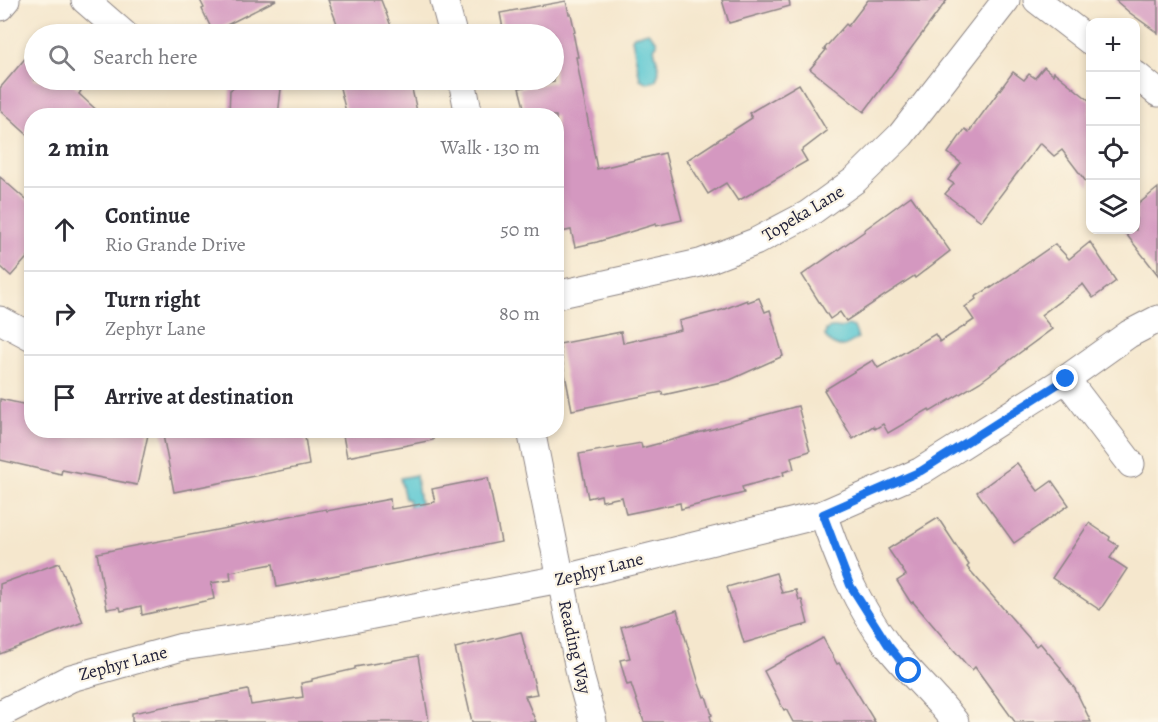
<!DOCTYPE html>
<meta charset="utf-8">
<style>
:root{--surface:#fff;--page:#f2f2f3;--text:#2b2b33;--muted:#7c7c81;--line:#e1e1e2}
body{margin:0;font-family:Alegreya,serif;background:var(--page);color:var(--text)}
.controls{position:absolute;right:18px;top:18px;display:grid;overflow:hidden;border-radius:12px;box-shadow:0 3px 9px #0003}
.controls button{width:54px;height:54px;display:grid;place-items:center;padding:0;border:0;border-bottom:2px solid var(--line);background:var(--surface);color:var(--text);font:30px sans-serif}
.stop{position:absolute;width:18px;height:18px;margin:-14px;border:4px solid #1a73e8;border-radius:50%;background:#fff}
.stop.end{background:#1a73e8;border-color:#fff;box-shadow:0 2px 6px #0008}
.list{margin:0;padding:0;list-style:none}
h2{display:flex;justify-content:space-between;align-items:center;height:78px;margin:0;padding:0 24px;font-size:26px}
h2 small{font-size:20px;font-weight:400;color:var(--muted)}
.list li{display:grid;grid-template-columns:39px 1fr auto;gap:18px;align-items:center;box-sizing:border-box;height:84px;padding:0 24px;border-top:2px solid var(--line)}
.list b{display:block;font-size:22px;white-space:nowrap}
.list p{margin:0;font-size:20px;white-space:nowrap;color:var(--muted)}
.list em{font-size:20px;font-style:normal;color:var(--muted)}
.icon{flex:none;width:33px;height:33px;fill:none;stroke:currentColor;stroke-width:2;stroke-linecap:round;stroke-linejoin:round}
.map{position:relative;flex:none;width:1158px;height:722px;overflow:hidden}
.search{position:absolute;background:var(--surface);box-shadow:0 3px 9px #0003;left:24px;top:24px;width:540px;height:66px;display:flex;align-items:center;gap:15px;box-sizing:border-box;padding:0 21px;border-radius:33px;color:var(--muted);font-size:22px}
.panel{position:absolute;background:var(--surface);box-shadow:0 3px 9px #0003;left:24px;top:108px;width:540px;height:330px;border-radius:24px}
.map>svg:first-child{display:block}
</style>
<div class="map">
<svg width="1158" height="722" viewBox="0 0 1158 722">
<rect width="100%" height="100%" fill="#fcf5e5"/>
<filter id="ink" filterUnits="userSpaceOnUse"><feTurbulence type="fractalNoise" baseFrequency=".0167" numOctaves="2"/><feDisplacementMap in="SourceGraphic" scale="12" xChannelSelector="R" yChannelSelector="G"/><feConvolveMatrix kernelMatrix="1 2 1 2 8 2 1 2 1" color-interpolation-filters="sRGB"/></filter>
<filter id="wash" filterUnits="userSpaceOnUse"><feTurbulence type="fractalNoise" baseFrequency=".008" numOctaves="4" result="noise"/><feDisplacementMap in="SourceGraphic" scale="24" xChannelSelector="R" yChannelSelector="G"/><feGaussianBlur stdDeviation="1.35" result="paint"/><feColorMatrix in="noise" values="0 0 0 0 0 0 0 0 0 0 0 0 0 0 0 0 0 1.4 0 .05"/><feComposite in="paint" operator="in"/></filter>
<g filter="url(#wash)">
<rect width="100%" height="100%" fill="#f5e7cd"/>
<g fill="#5bc8d2" stroke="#3e7586" stroke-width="1.5">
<path d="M648 32 656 40 657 44 654 48C656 62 663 69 655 81L648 83 640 79 632 39 634 36Z"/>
<path d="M848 325 854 327 858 338C844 348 835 351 825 336L826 330C834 325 840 331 848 325Z"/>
<polygon points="416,475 422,518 413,520 408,499 405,499 400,478"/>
</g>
<g id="blocks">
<g fill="#d498c0">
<polygon points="200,0 276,0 213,32 202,9 204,8"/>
<polygon points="328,0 381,0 394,34 341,34"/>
<polygon points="722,0 789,0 790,6 729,23"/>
<polygon points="868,0 947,0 864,112 810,69 826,50 824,49 846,24 848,26"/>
<polygon points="1115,0 1158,0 1158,33 1130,13"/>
<polygon points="566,1 569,14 571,14 575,32 573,33 578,57 576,57 597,169 665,153 682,220 656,226 656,224 597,242 575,247 571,230 556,233 556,116 531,116 530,110 525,111 519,88 554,82 554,34 504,34 500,13"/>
<polygon points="34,48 34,80 68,80 81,91 79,94 103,116 32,116 32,139 0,110 0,88"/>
<polygon points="1044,67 1053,75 1054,72 1090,101 1090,187 1062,150 1054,156 1040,143 981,221 945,194 954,184 948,180 961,163 948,153 965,129 969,132 1013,72 1024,80 1029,74 1035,78"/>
<polygon points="248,80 282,80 278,116 229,114 230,90"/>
<polygon points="338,80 410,80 418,116 347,116"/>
<polygon points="799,84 827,131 801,151 807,161 738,201 726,183 708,194 687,160 752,118 749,113"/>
<polygon points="0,177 32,205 32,252 11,276 0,266"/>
<polygon points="1158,188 1158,275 1123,230 1136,230 1136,206"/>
<polygon points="911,196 950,251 915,278 914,276 846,321 840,312 830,319 802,275 865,231 864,230"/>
<polygon points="1090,242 1116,281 1093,298 1083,284 1041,315 1052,329 980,382 930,412 929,409 888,433 883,424 875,429 873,426 853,439 824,390 873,360 878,368 935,334 940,342 974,320 965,307 976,299 975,297 991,287 991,288 1055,244 1069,259"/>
<polygon points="759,298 765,312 770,310 783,356 730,380 663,395 662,392 572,410 559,344 621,332 623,343 681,330 679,321 722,310 747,300 748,302"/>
<polygon points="0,399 32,406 32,430 149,430 137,485 62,470 61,474 0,460"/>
<polygon points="798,406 810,451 791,457 794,469 783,472 784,475 742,487 744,493 681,509 680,503 626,514 622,497 602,501 601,495 588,498 579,454 641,443 642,448"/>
<polygon points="162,430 304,430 309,465 174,492"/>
<polygon points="342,430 433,430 433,440 347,457"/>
<polygon points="1017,463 1038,491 1052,481 1069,505 1014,543 977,492"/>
<polygon points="488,478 501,542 277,587 273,564 230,572 231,580 211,583 214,599 142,615 141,606 121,611 120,607 107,609 97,553 326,509 327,511 390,499 391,509 435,502 432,489"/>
<polygon points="938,518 969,565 967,567 1036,646 1040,643 1061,668 1060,669 1075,689 1091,722 1015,722 975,667 972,670 965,663 913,602 911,603 897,581 906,575 888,549"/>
<polygon points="1089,523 1110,537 1109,540 1118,546 1110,558 1127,569 1100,610 1052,578"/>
<polygon points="59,563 83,622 0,654 0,584"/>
<polygon points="776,573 782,593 796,590 799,600 802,600 808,624 744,643 727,587"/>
<polygon points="677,610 699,684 704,697 706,696 712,715 710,716 712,722 644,722 631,684 627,685 620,660 630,658 621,627"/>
<polygon points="521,632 537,694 525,696 536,722 472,722 455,648"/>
<polygon points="823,638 837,664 839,663 875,722 793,722 786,709 784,710 764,671"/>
<polygon points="418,656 429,722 132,722 132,713 248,690 251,705 303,697 301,683 312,681 312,679 355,669 355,667"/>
</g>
</g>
</g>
<g filter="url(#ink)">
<use href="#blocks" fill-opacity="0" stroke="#8c8484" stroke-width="1.5"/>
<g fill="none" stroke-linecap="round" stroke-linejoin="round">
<g stroke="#8c8484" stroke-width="29">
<g id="street">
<polyline points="85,0 124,34"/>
<polyline points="444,0 453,34"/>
<polyline points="1037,0 1090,41"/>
<polyline points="0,7 6,0"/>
<polyline points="1136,75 1158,93"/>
<polyline points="462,80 469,116"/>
<polyline points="556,295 700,263 755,242 808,214 855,180 901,135 1006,0"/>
<polyline points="0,320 32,337"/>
<polyline points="1066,379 1131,464"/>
<polyline points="531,430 581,679 593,722"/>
<path d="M823 514C840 564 856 603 888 646 909 673 935 695 955 722"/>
<polyline points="0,714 71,678 182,647 285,632 560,579 823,514 921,471 1066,379 1129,334 1158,319"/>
</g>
</g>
<use href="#street" stroke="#fff" stroke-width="27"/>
</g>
</g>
<g fill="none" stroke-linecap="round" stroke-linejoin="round" filter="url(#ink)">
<polyline stroke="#1a73e8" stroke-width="8" points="909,671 888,645 850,585 823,514 921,471 1066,379"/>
</g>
<g text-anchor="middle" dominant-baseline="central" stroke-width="4.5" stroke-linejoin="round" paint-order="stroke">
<g font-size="18" fill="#22223b" stroke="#fcf5e5">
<text transform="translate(803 213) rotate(-31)">Topeka Lane</text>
<text transform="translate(599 569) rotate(-14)">Zephyr Lane</text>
<text transform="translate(575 647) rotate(77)">Reading Way</text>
<text transform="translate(123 663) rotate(-15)">Zephyr Lane</text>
</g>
</g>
</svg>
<div class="controls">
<button>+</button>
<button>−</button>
<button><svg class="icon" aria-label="locate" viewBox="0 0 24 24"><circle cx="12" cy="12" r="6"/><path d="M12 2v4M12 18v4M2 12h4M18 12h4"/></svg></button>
<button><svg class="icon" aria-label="layers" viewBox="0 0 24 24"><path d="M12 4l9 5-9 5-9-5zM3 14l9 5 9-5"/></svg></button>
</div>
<div class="stop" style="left:909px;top:671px"></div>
<div class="stop end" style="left:1066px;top:379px"></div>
<div class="search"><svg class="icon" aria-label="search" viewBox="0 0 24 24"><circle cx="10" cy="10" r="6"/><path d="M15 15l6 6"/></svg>Search here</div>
<section class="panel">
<h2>2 min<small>Walk · 130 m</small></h2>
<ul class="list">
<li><svg class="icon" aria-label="ahead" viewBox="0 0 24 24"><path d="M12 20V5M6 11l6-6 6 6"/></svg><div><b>Continue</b><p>Rio Grande Drive</p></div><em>50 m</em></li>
<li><svg class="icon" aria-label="right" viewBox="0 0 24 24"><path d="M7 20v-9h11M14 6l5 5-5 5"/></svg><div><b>Turn right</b><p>Zephyr Lane</p></div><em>80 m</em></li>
<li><svg class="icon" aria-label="arrive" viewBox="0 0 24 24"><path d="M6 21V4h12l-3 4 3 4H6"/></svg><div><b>Arrive at destination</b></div></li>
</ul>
</section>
</div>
